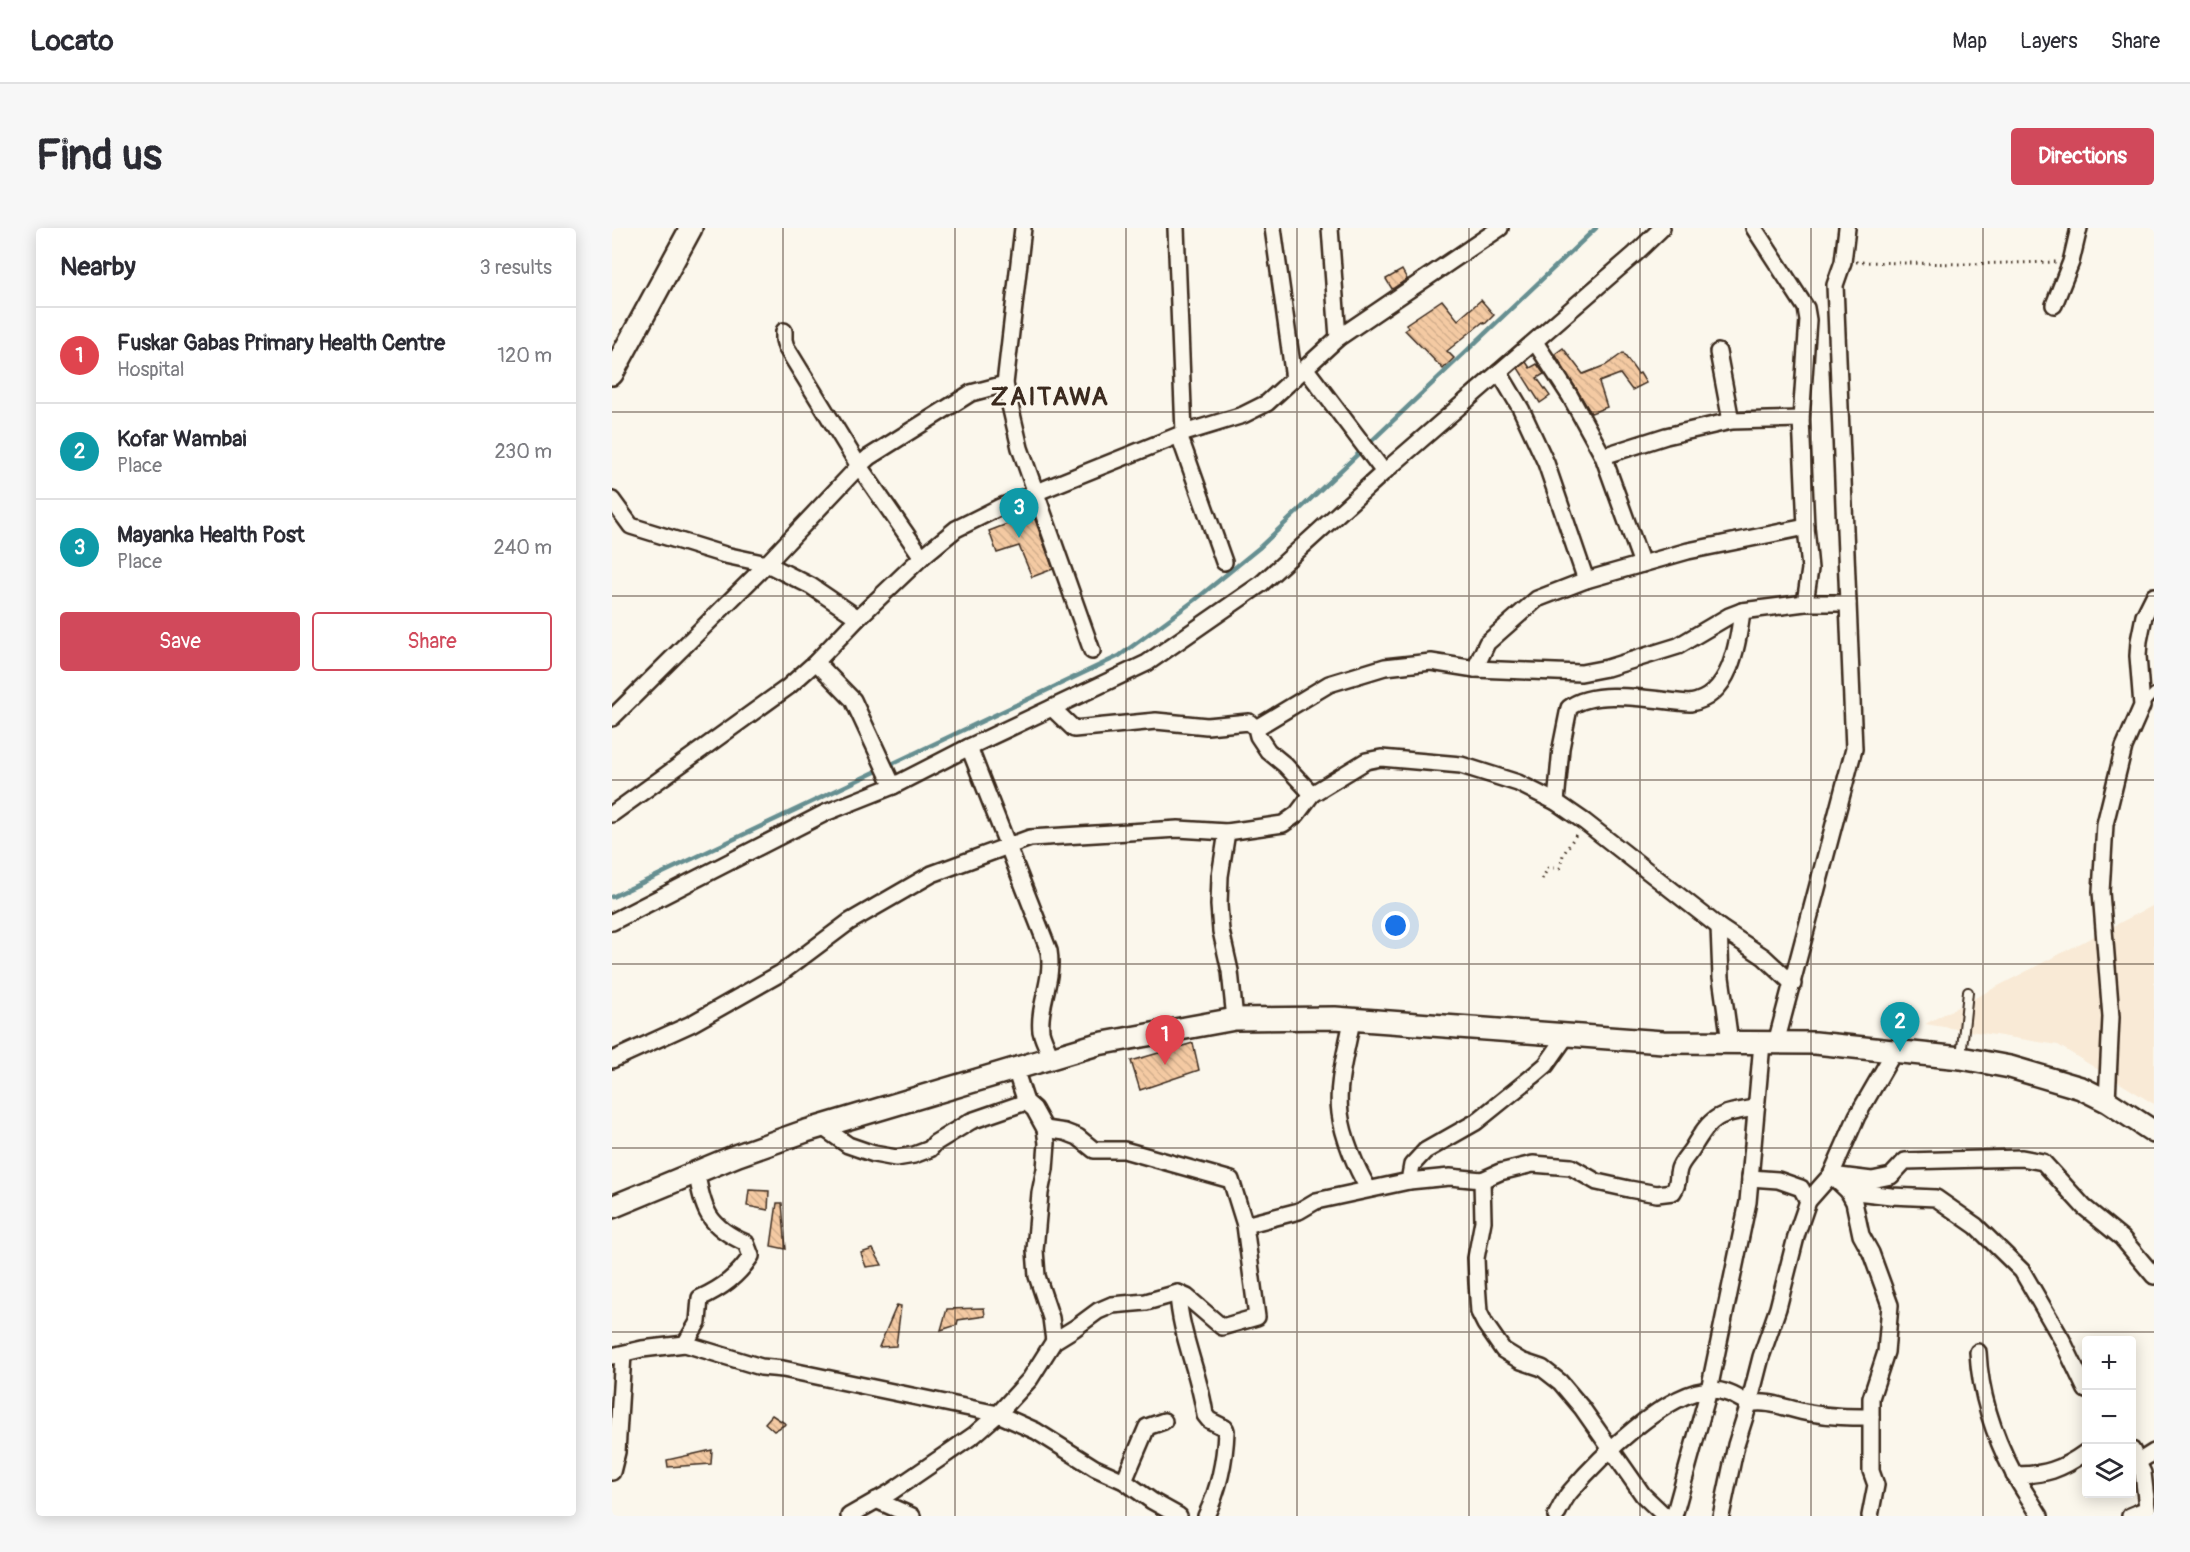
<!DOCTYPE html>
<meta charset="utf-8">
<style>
:root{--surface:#fff;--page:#f7f7f7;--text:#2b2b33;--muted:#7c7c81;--line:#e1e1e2;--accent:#d1495b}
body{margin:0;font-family:Pangolin,sans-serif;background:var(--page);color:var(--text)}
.controls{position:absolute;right:18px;bottom:18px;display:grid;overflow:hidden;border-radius:6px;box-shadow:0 3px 15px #0003}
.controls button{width:54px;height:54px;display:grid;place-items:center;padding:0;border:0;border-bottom:2px solid var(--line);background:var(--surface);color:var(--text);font:30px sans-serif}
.you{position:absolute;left:784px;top:698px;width:21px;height:21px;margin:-15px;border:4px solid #fff;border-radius:50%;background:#1a73e8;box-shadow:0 0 0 9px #1a73e833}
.badge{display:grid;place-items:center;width:39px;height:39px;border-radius:50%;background:var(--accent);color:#fff;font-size:20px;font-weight:700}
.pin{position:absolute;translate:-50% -50px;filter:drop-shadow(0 2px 3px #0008)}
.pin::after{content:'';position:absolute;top:32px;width:21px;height:18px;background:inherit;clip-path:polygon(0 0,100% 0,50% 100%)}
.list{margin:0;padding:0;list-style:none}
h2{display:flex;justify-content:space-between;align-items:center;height:78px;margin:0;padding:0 24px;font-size:26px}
h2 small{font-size:20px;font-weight:400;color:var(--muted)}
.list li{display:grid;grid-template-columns:39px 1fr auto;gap:18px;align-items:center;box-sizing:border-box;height:96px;padding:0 24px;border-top:2px solid var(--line)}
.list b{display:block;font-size:22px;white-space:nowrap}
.list p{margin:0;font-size:20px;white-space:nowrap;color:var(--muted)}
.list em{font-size:20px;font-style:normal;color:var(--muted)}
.actions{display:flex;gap:12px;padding:18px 24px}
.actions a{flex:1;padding:14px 0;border:2px solid var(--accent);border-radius:6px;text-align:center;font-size:21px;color:var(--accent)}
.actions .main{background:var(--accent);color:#fff}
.icon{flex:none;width:33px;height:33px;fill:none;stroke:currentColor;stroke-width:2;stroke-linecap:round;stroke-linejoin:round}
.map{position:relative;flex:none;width:1542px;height:1288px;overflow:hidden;border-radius:6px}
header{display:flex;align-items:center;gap:36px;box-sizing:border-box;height:84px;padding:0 30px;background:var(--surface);border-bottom:2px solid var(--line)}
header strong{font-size:28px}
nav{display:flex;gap:33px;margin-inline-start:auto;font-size:21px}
.intro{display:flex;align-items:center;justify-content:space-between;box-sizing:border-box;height:144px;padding:0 36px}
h1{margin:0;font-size:42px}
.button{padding:15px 27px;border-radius:6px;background:var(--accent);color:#fff;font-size:21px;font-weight:700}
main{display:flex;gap:36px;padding:0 36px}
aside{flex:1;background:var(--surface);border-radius:6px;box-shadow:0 3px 15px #0003}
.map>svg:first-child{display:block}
</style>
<header>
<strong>Locato</strong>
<nav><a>Map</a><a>Layers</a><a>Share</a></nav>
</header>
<div class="intro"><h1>Find us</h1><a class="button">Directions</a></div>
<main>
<aside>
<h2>Nearby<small>3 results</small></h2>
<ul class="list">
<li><span class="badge" style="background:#e0444e">1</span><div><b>Fuskar Gabas Primary Health Centre</b><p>Hospital</p></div><em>120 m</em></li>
<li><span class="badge" style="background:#0f9aa8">2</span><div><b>Kofar Wambai</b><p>Place</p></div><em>230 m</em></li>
<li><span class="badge" style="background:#0f9aa8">3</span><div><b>Mayanka Health Post</b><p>Place</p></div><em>240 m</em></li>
</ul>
<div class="actions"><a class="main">Save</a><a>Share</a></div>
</aside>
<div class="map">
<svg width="1542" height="1288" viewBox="0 0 1542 1288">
<defs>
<pattern id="building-back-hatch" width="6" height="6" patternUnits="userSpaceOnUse" patternTransform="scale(1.5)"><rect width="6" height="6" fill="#f4caa3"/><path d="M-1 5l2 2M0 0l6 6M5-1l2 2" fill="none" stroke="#d2ae8c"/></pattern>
</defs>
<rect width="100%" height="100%" fill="#fbf7ec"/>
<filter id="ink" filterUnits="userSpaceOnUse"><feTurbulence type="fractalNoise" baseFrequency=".0167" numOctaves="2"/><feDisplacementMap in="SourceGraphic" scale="12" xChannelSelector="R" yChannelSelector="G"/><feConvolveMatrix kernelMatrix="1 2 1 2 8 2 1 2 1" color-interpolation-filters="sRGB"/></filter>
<g filter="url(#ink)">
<polygon fill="#f9ead6" points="1542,677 1542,876 1446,817 1313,796"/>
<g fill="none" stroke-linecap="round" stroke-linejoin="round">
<polyline stroke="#668f91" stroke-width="4.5" points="0,669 507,428 583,372 647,320 984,0"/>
</g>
<g fill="url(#building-back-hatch)" stroke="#3b2a1e" stroke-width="1.5">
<polygon points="790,42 795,51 780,61 774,51"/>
<polygon points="830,72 846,92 869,72 882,87 873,96 871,94 835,123 842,130 831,141 793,102 796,100 794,96"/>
<polygon points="951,120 971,146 994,137 1011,125 1026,146 1028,145 1034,155 1020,162 1008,146 987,154 995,179 979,185 943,126"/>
<polygon points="914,134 918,140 925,136 932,146 925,150 938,168 928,175 906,140"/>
<polygon points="421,286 441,341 420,349 407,318 385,325 377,303"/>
<polygon points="581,815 587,842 528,862 519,833"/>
<polygon points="137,962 157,963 156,982 135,978"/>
<polygon points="165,975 170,975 174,1021 159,1018"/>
<polygon points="261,1021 270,1037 254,1039 249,1025"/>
<polygon points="285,1077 289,1078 284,1118 267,1119"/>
<polygon points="372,1080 373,1088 346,1092 345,1097 329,1102 335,1081"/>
<polygon points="160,1187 174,1196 162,1203 153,1195"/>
<polygon points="100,1222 99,1236 56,1239 55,1232"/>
</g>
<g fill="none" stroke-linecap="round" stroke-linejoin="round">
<g stroke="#3b2a1e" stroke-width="12">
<g id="lane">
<polyline points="1531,477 1542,465"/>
<polyline points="1349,829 1356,764"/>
</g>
</g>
<g stroke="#3b2a1e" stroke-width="20">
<g id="street">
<polyline points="411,0 393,156 408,220 480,423"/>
<polyline points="564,0 572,205"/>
<polyline points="661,0 682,151"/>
<polyline points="718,0 726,110"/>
<polyline points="1142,0 1194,80 1196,92 1189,191 1194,299 1198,341 1193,375"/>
<polyline points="1442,77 1459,34 1467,0"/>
<polyline points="172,103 172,112 174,119 247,238 310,329"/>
<polyline points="923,114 958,168 991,228 1030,336"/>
<polyline points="1106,124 1119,193"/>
<polyline points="694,141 772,244"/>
<polyline points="887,144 909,181 934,235 974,352"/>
<polyline points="567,207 612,334"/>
<polyline points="991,228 1054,208 1119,193 1189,191"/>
<polyline points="0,272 19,298 113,327 155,336 199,358 246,390"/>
<polyline points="204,434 241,472 281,558"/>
<polyline points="863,441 875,415 925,371 974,352 1076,323 1194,299"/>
<polyline points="440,480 462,501 544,493 595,498 637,494 644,500 646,508 656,523 673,537 700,566"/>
<polyline points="0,490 147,344 247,238 257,229 359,165 393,156"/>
<polyline points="644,500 717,456 773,439 819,434 863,441 969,445 995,440 1066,418 1117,388 1130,383 1193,375 1236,375"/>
<path d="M357 519 437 723C442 752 426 777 429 803 431 812 436 821 440 830"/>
<path d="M944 574 949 520 957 480C984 459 1045 473 1078 475 1118 469 1126 417 1130 383"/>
<polyline points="0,586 176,459 204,434 246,390 310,329 344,301 388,279 572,205 631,187 655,175 726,110 888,0"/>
<polyline points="615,604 608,648 607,677 609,703 618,743 623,791"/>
<polyline points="0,694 213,585 281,558 357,519 535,435 649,356 772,244 1023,26 1050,0"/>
<polyline points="1107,699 1109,749 1118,814"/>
<path d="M740 792C735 821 724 855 728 885 731 909 744 940 756 960"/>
<polyline points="1164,815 1242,521 1223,57 1231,34 1235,0"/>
<polyline points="0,832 79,796 169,745 237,694 320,646 418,610 566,601 615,604 671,596 685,586 700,566 754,533 769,530 849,537 906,555 944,574 973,594 1107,699 1152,729 1181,756"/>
<polyline points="403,841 414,874 422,881 433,901 435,915 433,941 428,965 423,1022 425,1048 439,1090 442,1113"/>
<polyline points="1495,873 1499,789 1489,664 1493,596 1512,519 1530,478 1526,428 1527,413 1532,388 1542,368"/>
<polyline points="209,898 236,917 262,926 284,930 302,927 318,921 323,915 359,893 414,874"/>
<polyline points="1219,947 1260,952 1279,948 1293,933 1410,930 1431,934 1472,979 1510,1010 1542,1048"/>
<polyline points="1219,947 1236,963 1242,974 1249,1007 1259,1025 1278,1077 1274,1124 1259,1170 1259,1243 1264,1257 1258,1288"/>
<polyline points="1138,950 1166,952 1189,960 1196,973"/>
<polyline points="870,952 871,993 864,1030 865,1055 867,1084 873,1096 891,1122 909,1133 930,1140 948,1154 970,1180 1031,1267 1053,1288"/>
<path d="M797 953 838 949 870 952 888 944 921 936 959 939 985 954 1017 961 1045 966 1061 964C1068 954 1064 951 1067 941 1069 934 1076 927 1080 921 1100 887 1105 886 1144 880"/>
<polyline points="1236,963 1279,968 1324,970 1364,998 1410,1043 1450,1112 1474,1162"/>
<polyline points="633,997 687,983 704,973 797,953 800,937 813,923 864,894 921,848 934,837 955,807"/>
<path d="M566 1065C568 1108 588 1146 593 1187L597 1192 613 1200 614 1203C613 1232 607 1261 594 1288"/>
<path d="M73 1116 86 1094 88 1070C110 1060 126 1048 139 1028L134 1015C95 998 92 983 84 943"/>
<path d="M1366 1124C1368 1165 1382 1208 1401 1244 1409 1259 1419 1273 1428 1288"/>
<polyline points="0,1128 30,1121 73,1116 149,1139 171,1141 386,1186 424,1203 483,1240 512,1253 540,1273 567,1288"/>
<polyline points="1520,1222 1531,1245 1536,1288"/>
<polyline points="1526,1234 1542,1224"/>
<polyline points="0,1244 5,1224 11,1126"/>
<path d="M1402 1247C1433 1247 1449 1242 1474 1224"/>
<polyline points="512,1253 535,1199 552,1193"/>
<polyline points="264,1272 300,1288"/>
<polyline points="237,1288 279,1264 362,1207 386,1186 418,1151 442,1113 463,1100 486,1083 500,1077 534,1074 566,1065 575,1069 610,1099 645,1089 633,997 619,952 512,922 482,922 466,909 453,904 433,901"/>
<path d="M944 1288C948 1280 952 1271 958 1264 985 1232 1055 1162 1099 1162 1114 1162 1125 1169 1137 1176 1156 1171 1178 1182 1198 1185 1219 1189 1238 1189 1259 1189"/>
<polyline points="1062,1288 1097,1162 1136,974 1150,815"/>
<polyline points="1109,1288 1124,1217 1137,1176 1149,1129 1166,1080 1185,1005 1196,973 1219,947 1245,888 1282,824"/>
<polyline points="1518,1288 1535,1281"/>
</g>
</g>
<g stroke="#3b2a1e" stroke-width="26">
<g id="secondary">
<polyline points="0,146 79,0"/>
<polyline points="0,979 126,927 194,903 486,816 623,791 723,790 1051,814 1203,815 1349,830 1398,839 1469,860 1495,873 1542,904"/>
</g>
</g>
<g stroke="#3b2a1e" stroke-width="3" stroke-dasharray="1.5 4.5" stroke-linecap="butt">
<polyline points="1244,34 1349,36 1445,34"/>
<polyline points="930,651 936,640 948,640 951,627 965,605"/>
</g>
<use href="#lane" stroke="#fbf7ec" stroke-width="8"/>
<use href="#street" stroke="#fbf7ec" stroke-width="15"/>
<use href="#secondary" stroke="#fbf7ec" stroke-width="21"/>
</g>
</g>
<path fill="none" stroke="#3b2a1e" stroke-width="1.5" stroke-opacity="0.55" d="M171 0V1288M343 0V1288M514 0V1288M685 0V1288M857 0V1288M1028 0V1288M1199 0V1288M1371 0V1288M0 184H1542M0 368H1542M0 552H1542M0 736H1542M0 920H1542M0 1104H1542"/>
<g text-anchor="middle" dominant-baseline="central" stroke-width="4.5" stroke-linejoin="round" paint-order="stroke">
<g font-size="26" font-weight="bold" letter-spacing="1.5" fill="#3b2a1e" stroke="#fbf7ec">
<text x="438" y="169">ZAITAWA</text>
</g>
</g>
</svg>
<div class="controls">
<button>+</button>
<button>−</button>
<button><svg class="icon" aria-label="layers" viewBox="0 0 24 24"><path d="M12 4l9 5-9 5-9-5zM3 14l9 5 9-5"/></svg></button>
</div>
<div class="you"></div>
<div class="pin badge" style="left:553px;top:837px;background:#e0444e">1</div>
<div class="pin badge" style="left:1288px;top:824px;background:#0f9aa8">2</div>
<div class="pin badge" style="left:407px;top:310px;background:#0f9aa8">3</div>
</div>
</main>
